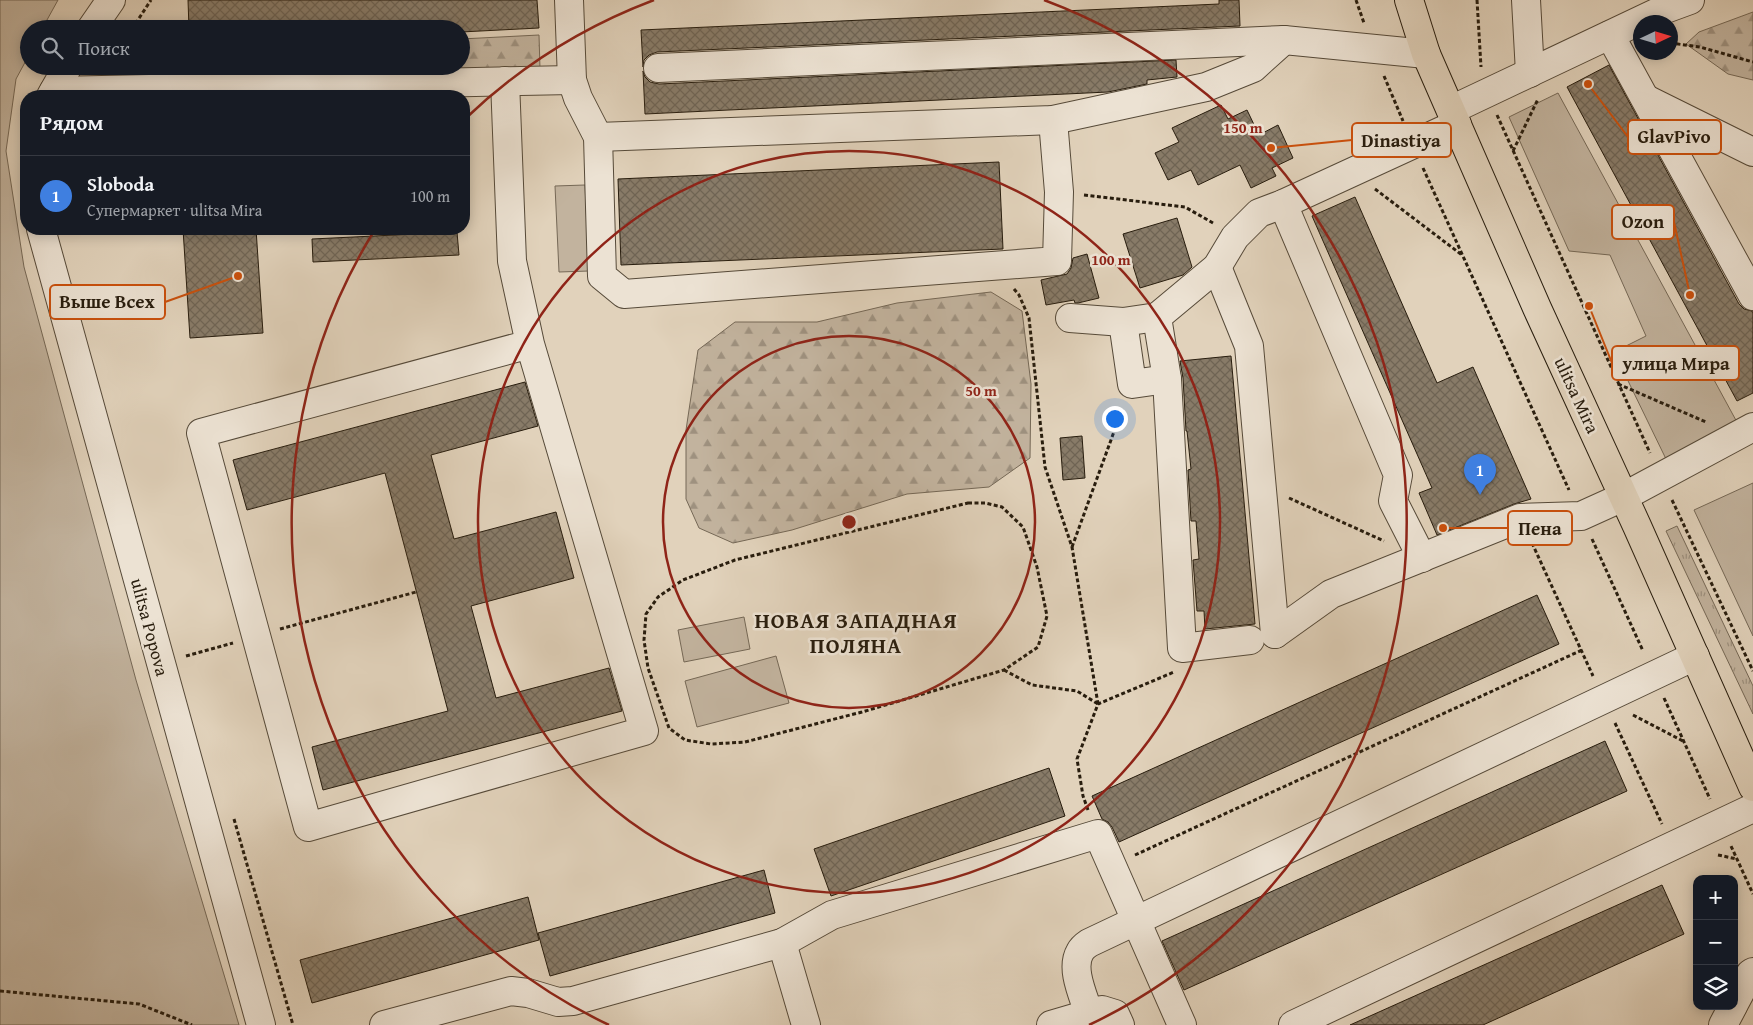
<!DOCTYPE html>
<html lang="ru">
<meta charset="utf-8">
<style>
:root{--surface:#171b24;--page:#242831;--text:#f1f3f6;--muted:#9ea1a6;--line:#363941;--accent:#7c3aed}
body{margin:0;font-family:"Gentium Book Plus",serif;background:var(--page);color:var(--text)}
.controls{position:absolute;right:15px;bottom:15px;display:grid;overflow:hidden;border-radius:10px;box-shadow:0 2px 12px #0003}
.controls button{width:45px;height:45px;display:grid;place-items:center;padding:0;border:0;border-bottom:1px solid var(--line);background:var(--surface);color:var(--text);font:25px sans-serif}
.compass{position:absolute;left:1633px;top:15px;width:45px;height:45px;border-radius:50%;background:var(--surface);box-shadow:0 2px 12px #0003;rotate:86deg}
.you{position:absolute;left:1114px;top:418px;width:18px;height:18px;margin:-12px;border:4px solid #fff;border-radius:50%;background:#1a73e8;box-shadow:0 0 0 8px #1a73e833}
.badge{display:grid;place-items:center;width:32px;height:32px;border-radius:50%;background:var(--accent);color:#fff;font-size:16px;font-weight:700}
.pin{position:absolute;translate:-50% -41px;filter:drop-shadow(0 1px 2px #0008)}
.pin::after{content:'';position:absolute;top:26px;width:18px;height:15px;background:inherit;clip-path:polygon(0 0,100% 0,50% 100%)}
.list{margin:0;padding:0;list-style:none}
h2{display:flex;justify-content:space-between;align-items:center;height:65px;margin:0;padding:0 20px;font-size:21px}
h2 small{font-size:16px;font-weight:400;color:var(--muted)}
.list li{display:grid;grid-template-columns:32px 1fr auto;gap:15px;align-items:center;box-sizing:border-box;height:80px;padding:0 20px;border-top:1px solid var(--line)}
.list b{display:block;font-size:19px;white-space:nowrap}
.list p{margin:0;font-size:16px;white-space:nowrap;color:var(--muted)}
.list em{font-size:16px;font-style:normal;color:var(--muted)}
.icon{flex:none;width:28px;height:28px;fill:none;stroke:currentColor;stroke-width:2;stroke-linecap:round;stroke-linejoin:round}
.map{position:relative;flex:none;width:1753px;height:1025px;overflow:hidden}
.search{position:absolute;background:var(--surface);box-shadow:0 2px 12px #0003;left:20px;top:20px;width:450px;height:55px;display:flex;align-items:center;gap:12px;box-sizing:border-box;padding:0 18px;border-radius:28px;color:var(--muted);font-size:19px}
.panel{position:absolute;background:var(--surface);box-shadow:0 2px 12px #0003;left:20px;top:90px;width:450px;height:145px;border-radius:20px}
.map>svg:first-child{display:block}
</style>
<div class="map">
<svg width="1753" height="1025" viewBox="0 0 1753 1025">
<defs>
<pattern id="grass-tufts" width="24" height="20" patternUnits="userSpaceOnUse" patternTransform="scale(1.25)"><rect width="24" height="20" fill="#c2b39e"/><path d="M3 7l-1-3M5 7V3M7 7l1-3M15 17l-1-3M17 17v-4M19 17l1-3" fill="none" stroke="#9e917f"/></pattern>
<pattern id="forest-firs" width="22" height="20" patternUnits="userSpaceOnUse" patternTransform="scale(1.25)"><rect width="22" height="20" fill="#c2b39e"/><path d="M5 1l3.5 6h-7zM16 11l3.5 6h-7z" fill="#9e917f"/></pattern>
<pattern id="building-cross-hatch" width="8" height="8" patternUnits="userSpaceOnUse" patternTransform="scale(1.25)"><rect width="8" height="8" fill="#887b68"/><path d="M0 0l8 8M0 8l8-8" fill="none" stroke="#6f6454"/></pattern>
</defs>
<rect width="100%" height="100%" fill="#e1d2bb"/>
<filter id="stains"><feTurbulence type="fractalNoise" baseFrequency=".004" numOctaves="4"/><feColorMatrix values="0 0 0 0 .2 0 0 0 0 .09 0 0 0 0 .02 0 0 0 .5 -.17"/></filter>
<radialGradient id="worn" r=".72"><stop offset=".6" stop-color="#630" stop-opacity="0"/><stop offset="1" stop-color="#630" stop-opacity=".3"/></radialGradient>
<polygon fill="url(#grass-tufts)" stroke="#756856" points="1677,526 1753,686 1753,714 1666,531"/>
<g fill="url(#forest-firs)" stroke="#756856">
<polygon points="1753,12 1753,80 1728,74 1686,44 1699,32"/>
<polygon points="539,35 540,69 274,76 273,66 461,66 461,39"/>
<polygon points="991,292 1022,311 1031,384 1030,458 989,487 907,494 792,530 733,543 699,528 686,499 686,430 698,350 735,322 817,322 897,303"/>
</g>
<g fill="#c2b39e" stroke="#756856">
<polygon points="0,0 58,0 42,29 29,29 29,55 16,79 6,151 24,267 136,680 239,1025 0,1025"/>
<polygon points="1558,93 1738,424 1666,459 1614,352 1646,336 1610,255 1569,251 1509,117"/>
<polygon points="585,185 589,271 559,272 555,186"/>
<polygon points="1753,483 1753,636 1694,510"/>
<polygon points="744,617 750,649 684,662 678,630"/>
<polygon points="776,656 789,703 697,727 685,681"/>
</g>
<g fill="url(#building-cross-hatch)" stroke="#281d0e">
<polygon points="188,0 537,0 539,28 461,32 461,29 189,29"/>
<polygon points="1219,0 1239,0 1240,26 657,52 649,55 644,60 643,67 641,30 1219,4"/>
<polygon points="1176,60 1177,77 1147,80 1147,84 1108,92 645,114 643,71 645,77 650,82 659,84"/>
<polygon points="1609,65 1739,304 1744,309 1752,311 1753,313 1753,393 1737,401 1567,87"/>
<polygon points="1221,105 1228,119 1247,110 1259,135 1278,125 1293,158 1272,168 1276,176 1251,188 1240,165 1198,185 1191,170 1168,180 1155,153 1179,142 1172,128"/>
<polygon points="999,162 1003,249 621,265 618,179"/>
<polygon points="1355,197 1437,383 1473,367 1531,499 1514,504 1437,535 1419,493 1432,488 1312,216"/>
<polygon points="1177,218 1192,267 1183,275 1140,288 1123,234"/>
<polygon points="183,229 256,229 263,333 190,338"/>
<polygon points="457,232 459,255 313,262 312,239"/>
<polygon points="1087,254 1099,298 1078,303 1075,303 1074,300 1046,305 1041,280 1067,274 1071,268 1073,258"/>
<polygon points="1231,356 1255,624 1205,629 1204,611 1197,611 1193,560 1199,559 1196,521 1191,521 1188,470 1191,469 1187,431 1186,431 1183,378 1180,361"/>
<polygon points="525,382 538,426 431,455 454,539 556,512 574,578 471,606 496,698 609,668 622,711 323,790 312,747 448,711 385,473 247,510 233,460"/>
<polygon points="1082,436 1085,478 1063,480 1060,438"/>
<polygon points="1537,595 1559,644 1119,842 1112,827 1108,822 1102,819 1092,796"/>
<polygon points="1605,741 1627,791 1184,990 1162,941"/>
<polygon points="1049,768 1065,816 831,896 814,849"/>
<polygon points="764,870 775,913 550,976 538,933"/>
<polygon points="1662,885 1684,934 1600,972 1483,1025 1350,1025"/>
<polygon points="528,897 539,940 312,1003 300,960"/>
</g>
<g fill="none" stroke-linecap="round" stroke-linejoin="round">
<g stroke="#564a39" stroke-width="30">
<g id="minor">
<polyline points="569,0 572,80 578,98 598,137 602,276 624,294 1057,261 1059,192 1053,120"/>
<polyline points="1526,0 1530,73"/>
<polyline points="91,29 111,0"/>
<polyline points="1610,35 1753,296"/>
<polyline points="658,68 1284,40 1426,54"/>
<polyline points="505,81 512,261 530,344 644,731 308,827 201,433 530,344"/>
<polyline points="54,91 572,80"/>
<polyline points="51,96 68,66"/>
<polyline points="1646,99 1753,152"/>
<polyline points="1451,110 1660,11 1690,0"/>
<polyline points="598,137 1053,120 1206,87 1253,68 1284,40"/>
<polyline points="1283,204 1398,475 1393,501 1422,558"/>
<polyline points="41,229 261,1025"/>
<polyline points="1217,267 1249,346 1275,634"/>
<polyline points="1157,317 1123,322 1132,384 1167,379"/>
<polyline points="1070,318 1123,322"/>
<polyline points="1275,634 1331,594 1520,518 1581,516 1623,497 1753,427"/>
<polyline points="1250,640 1182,648 1167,379 1157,317 1217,267 1235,237 1259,213 1283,204 1457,124"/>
<polyline points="782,943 806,1025"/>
<polyline points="1734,1004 1750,974 1753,972"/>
<path d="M1089 1014C1084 997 1070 969 1080 952 1082 948 1086 945 1089 943L1695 656"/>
<polyline points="384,1025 511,991 528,993 558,1002 573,1001 782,943 832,915 1098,834 1182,1025"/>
<polyline points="1051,1025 1102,1010 1115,1014 1120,1025"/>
<polyline points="1293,1025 1753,808"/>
<polyline points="1723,1025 1733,1006"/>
</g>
</g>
<g stroke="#281d0e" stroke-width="30">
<polyline id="major" points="1409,0 1426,54 1537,308 1637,526 1753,787"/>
</g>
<g stroke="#281d0e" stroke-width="3" stroke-dasharray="4 2.5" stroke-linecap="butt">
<polyline points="1356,0 1364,23"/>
<polyline points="1477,0 1481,67"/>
<polyline points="132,29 151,0"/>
<polyline points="1670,43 1700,47 1753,62"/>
<polyline points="1384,76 1403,121"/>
<polyline points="1497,115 1650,453"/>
<polyline points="1513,151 1538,99"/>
<polyline points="1423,168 1569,490"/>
<polyline points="1375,189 1462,255"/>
<polyline points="1084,195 1185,207 1213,223"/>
<polyline points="1014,289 1019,295 1029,318 1045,467 1072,547 1098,704"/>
<polyline points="1618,384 1706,422"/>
<polyline points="1289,498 1384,541"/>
<polyline points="1672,500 1753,671"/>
<polygon points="968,503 985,503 1002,507 1023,527 1037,567 1047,616 1038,647 1004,670 862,712 745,742 711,744 685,740 669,728 648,668 644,640 646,614 658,597 683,580 735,560"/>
<polyline points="1592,539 1643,651"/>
<polyline points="1532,543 1593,676"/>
<polyline points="1072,547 1123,407"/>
<polyline points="280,629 416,592"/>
<polyline points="186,656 233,643"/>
<polyline points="1004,670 1032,685 1077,691 1098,704"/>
<polyline points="1664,698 1710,799"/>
<polyline points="1633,715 1683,741"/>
<polyline points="1615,723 1662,824"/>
<polyline points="1088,810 1083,796 1077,759 1098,704 1174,672"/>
<polyline points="234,819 293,1025"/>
<polyline points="1731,846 1753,894"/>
<polyline points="1135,855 1582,650"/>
<polyline points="1718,855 1737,859"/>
<polyline points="0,991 139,1004 192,1025"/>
</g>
<use href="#minor" stroke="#ece2d3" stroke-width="28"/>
<use href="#major" stroke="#e1d2bb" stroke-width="28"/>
</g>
<g fill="none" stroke="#8f2418" stroke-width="2.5">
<circle cx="849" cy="522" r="186"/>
<circle cx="849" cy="522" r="371"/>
<path d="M609 1025A557 557 0 0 1 374 231M466 118A557 557 0 0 1 654 0M1044 0A557 557 0 0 1 1089 1025"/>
</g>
<g text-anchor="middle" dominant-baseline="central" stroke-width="5" stroke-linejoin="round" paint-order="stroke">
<g font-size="18" fill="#281d0e" stroke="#ece2d3">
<text transform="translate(1577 395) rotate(65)">ulitsa Mira</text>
<text transform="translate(150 627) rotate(75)">ulitsa Popova</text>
</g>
<g font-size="22" font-weight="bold" letter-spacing="1" fill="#281d0e" stroke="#ece2d3">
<text x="856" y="620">НОВАЯ ЗАПАДНАЯ<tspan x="856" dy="25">ПОЛЯНА</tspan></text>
</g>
</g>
<circle cx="849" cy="522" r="8" fill="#8f2418" stroke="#ece2d3" stroke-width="2.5"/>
<g font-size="15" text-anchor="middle" font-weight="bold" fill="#8f2418" stroke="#ece2d3" stroke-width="5" stroke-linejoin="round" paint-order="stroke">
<text x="1243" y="133">150 m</text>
<text x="1111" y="265">100 m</text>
<text x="981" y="396">50 m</text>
</g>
<path fill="none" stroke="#cb500c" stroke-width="2" d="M1588 84L1628 137M1271 148L1352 140M1690 295L1674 222M238 276L165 302M1589 306L1612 363M1443 528L1508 528"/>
<g fill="#cb500c" stroke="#ece2d3" stroke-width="2">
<circle cx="1588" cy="84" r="5"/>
<circle cx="1271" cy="148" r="5"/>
<circle cx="1690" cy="295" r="5"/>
<circle cx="238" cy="276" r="5"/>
<circle cx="1589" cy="306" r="5"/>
<circle cx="1443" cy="528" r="5"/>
</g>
<g fill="#ece2d3" stroke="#cb500c" stroke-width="2">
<rect x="1628" y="120" width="93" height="34" rx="5"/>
<rect x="1352" y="123" width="99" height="34" rx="5"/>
<rect x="1612" y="205" width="62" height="34" rx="5"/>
<rect x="50" y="285" width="115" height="34" rx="5"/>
<rect x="1612" y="346" width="127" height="34" rx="5"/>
<rect x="1508" y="511" width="64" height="34" rx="5"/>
</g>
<g font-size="19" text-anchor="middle" font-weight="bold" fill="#281d0e">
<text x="1674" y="143">GlavPivo</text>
<text x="1401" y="147">Dinastiya</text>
<text x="1643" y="228">Ozon</text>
<text x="107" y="308">Выше Всех</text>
<text x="1676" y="370">улица Мира</text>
<text x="1540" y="535">Пена</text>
</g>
<rect width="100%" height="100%" filter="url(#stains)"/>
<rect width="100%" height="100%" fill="url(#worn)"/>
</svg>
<div class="controls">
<button>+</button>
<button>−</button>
<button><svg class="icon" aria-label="layers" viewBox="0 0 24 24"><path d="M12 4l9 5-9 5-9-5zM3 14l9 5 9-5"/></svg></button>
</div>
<svg class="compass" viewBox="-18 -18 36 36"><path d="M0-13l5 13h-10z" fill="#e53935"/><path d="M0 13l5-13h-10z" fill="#9ea1a6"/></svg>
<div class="you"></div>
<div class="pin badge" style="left:1480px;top:495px;background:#3f7fe0">1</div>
<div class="search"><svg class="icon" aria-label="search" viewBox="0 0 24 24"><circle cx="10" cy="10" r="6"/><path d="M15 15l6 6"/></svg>Поиск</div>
<section class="panel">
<h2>Рядом<small></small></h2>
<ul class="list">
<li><span class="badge" style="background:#3f7fe0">1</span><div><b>Sloboda</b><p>Супермаркет · ulitsa Mira</p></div><em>100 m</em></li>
</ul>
</section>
</div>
